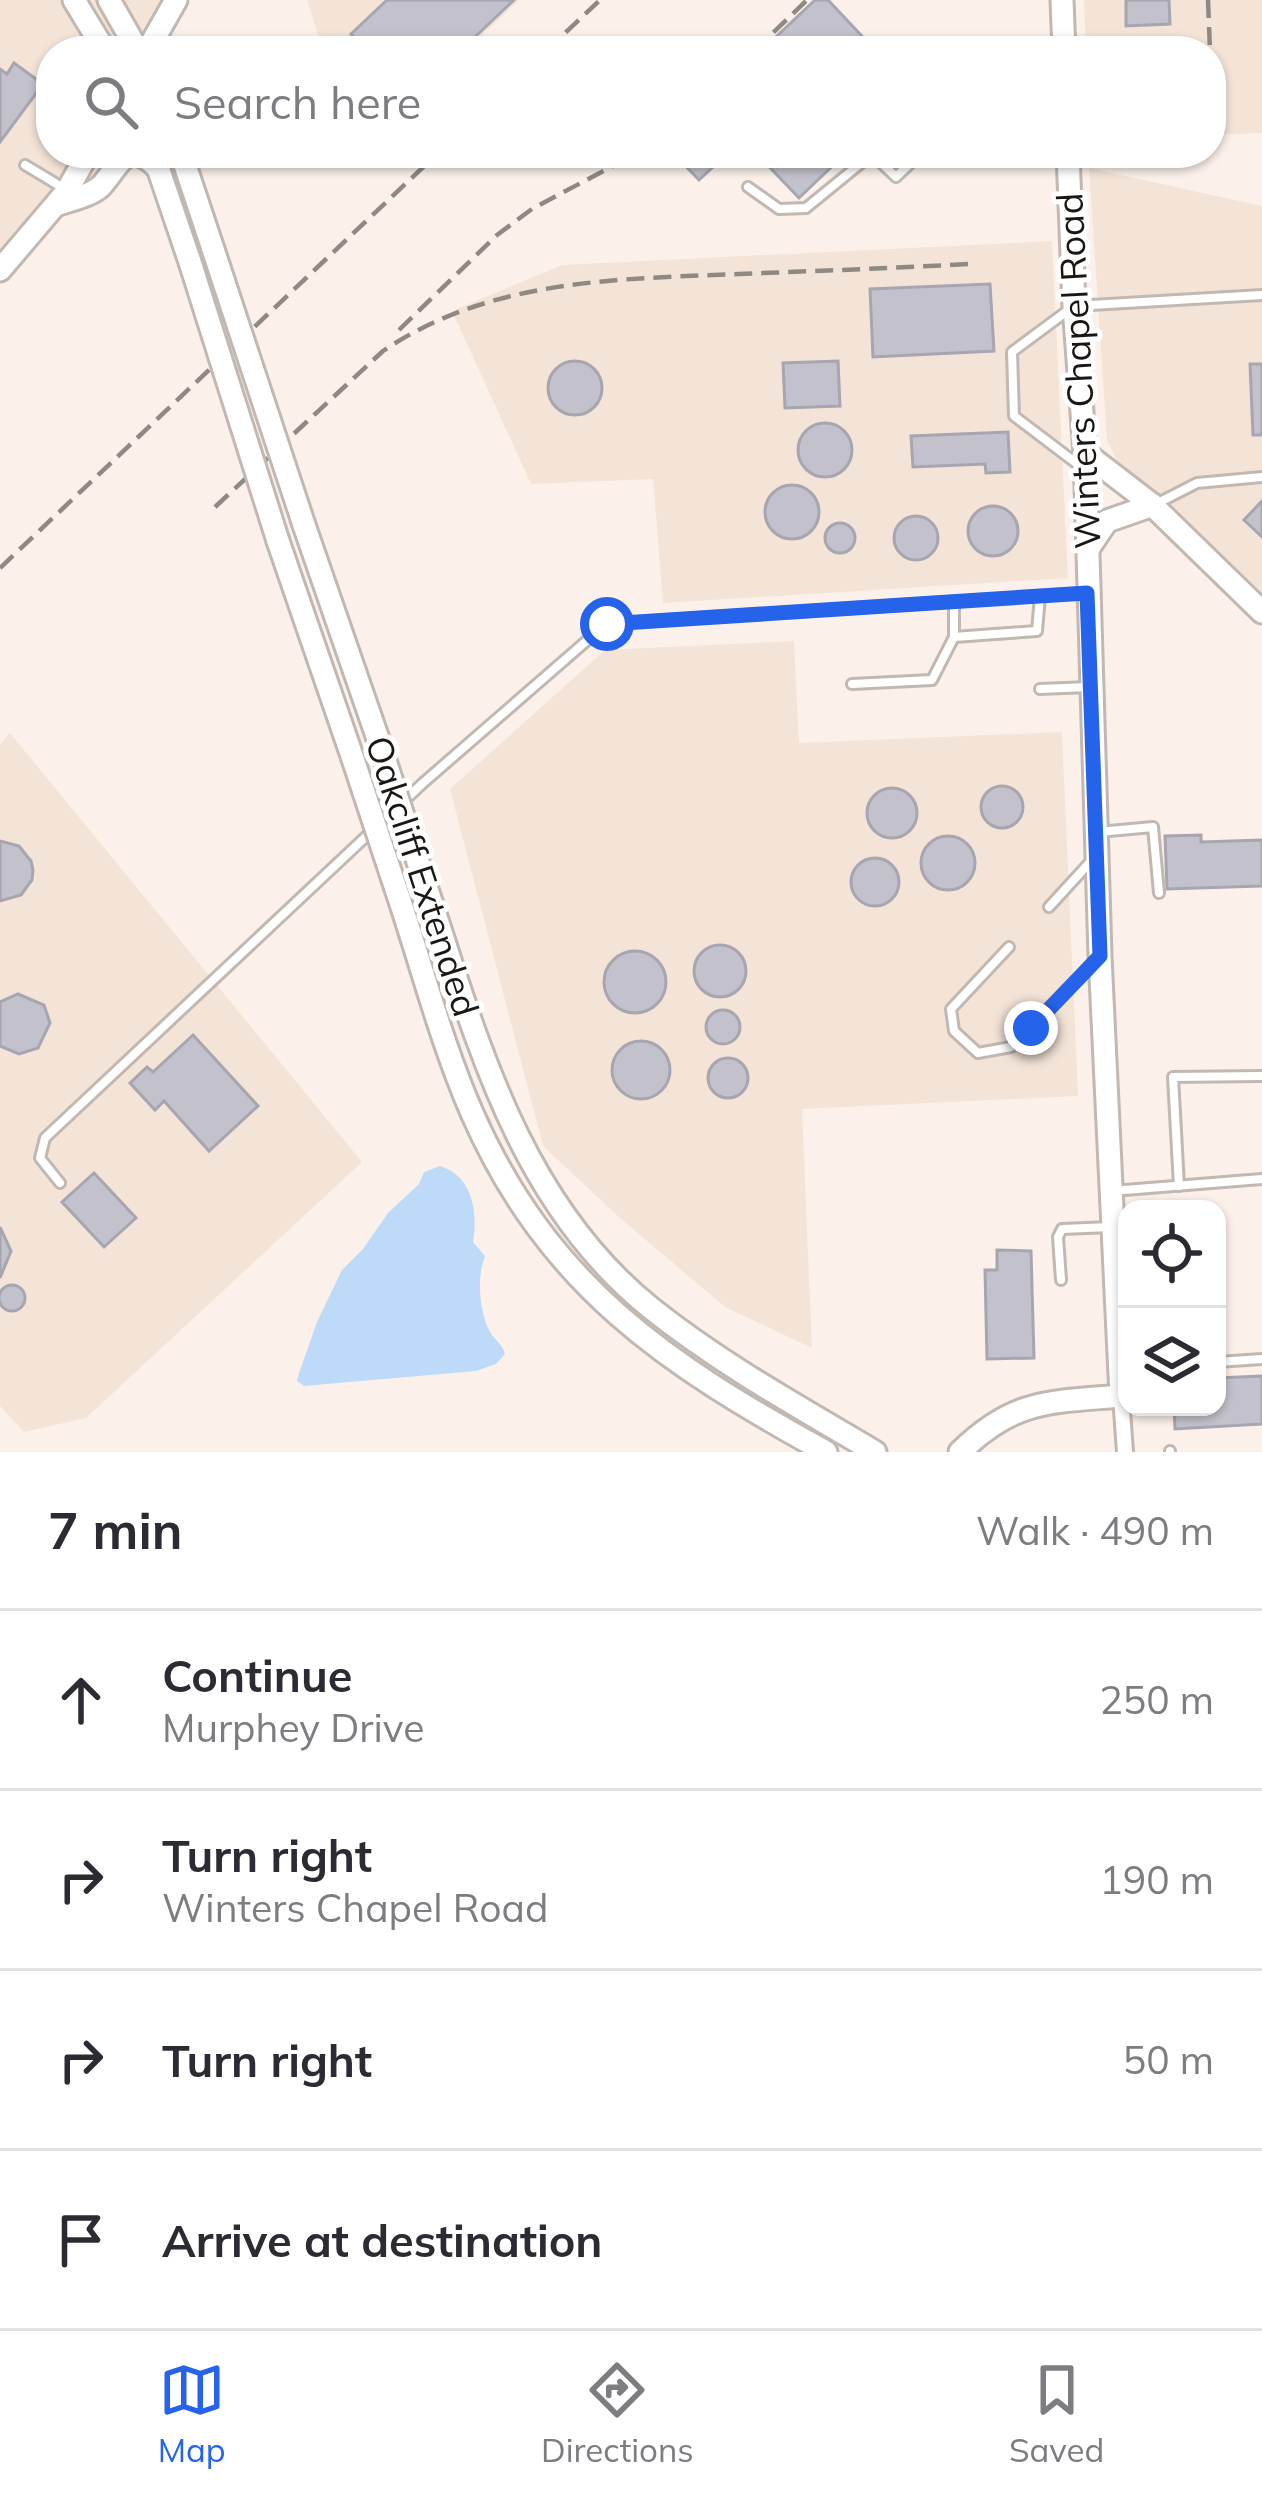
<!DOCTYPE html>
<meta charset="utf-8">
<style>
:root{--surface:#fff;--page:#f2f2f3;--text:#2b2b33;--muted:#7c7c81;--line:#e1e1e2;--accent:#2563eb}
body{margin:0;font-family:Mulish,sans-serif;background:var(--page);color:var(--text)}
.controls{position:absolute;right:36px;bottom:36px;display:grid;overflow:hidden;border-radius:24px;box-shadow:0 3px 9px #0004}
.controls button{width:108px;height:108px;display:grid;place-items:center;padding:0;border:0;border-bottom:3px solid var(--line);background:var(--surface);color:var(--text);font:60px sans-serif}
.stop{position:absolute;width:36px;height:36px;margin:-27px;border:9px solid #2563eb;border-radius:50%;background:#fff}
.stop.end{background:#2563eb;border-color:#fff;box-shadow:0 3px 12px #0008}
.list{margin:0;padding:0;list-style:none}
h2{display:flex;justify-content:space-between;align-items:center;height:156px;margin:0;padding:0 48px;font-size:51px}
h2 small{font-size:39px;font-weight:400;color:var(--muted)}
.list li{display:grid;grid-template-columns:78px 1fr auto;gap:36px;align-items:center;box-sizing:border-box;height:180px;padding:0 48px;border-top:3px solid var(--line)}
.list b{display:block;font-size:45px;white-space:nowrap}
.list p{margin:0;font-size:39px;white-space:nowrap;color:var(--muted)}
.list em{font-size:39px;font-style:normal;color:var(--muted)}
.icon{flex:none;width:66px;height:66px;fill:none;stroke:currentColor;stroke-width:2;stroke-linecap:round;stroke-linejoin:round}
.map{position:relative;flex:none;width:1262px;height:1452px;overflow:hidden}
.search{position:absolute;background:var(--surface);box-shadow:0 3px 9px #0004;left:36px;right:36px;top:36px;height:132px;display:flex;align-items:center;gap:30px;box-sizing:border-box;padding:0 42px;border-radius:48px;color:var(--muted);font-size:45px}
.sheet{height:876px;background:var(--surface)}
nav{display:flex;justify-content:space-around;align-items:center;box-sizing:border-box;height:168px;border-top:3px solid var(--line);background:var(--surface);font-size:33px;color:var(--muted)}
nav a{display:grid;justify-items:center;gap:6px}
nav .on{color:var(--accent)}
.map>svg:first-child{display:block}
</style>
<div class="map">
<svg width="1262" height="1452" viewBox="0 0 1262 1452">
<rect width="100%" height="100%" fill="#fbf1ea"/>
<g fill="#f4e4d8">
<polygon points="0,0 171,0 143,51 51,51 51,153 91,153 0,267"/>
<polygon points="307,0 519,0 466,51 323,51"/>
<polygon points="1084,0 1262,0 1262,133 1211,135 1211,51 1086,51"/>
<polygon points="1089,168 1262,206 1262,601 1120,466 1107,441"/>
<polygon points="1052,241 1068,578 663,603 653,479 531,484 452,311 562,265"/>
<polygon points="794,641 799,743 1062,732 1078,1096 802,1109 812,1348 725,1307 621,1219 543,1146 450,789 605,650"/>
<polygon points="10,733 362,1162 86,1418 24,1432 0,1406 0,744"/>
</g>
<path fill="#bddbf8" d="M440 1166C473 1176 478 1213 473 1242L485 1256C477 1277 479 1307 488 1328 493 1340 502 1342 505 1354L496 1364 476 1371 304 1386 297 1381 299 1373 317 1322 342 1270 363 1249 388 1213 419 1184 424 1172Z"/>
<g fill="#c3c2cc" stroke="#a7a5af" stroke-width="3">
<polygon points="387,0 514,0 460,51 367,51 351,34"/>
<polygon points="815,0 828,0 876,51 761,51"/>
<polygon points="1126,0 1169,0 1170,24 1126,26"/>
<polygon points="14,63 43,84 0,142 0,69 7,74"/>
<polygon points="673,153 728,153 699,180"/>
<polygon points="756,153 846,153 799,198"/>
<polygon points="990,284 994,351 873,357 870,289"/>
<polygon points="838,361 840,406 785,408 783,363"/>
<circle cx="575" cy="388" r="27"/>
<polygon points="1250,364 1262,364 1262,435 1253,435"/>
<circle cx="825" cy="450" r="27"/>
<polygon points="1008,432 1010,472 986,473 985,464 913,467 911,436"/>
<circle cx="792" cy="512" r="27"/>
<polygon points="1262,501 1262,537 1244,520"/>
<circle cx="993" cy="531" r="25"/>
<circle cx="916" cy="538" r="22"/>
<circle cx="840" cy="538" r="15"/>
<circle cx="1002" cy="807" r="21"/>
<circle cx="892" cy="813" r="25"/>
<polygon points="1201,835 1201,842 1262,840 1262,886 1167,889 1165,836"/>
<circle cx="948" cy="863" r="27"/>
<polygon points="0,841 19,846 31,861 33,870 32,880 21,895 0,901"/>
<circle cx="875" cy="882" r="24"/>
<circle cx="720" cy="971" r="26"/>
<circle cx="635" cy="982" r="31"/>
<polygon points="18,994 44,1005 50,1023 38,1048 19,1054 0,1046 0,1002"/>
<circle cx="723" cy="1027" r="17"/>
<polygon points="193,1035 258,1106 209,1151 164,1101 155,1110 130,1083 147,1067 153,1072"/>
<circle cx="641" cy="1070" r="29"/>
<circle cx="728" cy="1078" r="20"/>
<polygon points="94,1173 136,1218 104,1247 62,1202"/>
<polygon points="0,1227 11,1251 0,1278"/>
<polygon points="997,1250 1031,1251 1034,1358 987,1359 985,1270 997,1270"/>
<circle cx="12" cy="1298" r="13"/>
<polygon points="1262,1376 1262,1424 1175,1429 1174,1407 1217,1407 1217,1378"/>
</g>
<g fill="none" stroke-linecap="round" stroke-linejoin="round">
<g stroke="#c1b8b1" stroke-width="14">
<g id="lane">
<polyline points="872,154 896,177 921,153"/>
<polyline points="25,165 65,189"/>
<polyline points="748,187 779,209 806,208 871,155"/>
<polyline points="1080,466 1014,416 1012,352 1074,306 1262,295"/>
<polyline points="1154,505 1197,483 1262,477"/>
<polyline points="954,637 1037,631 1040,596"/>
<polyline points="852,684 932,680 954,637 954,602"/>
<polyline points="1040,689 1089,687"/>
<polyline points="1098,832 1153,827 1159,893"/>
<polyline points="1049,907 1092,860"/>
<polyline points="1009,947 951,1009 954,1031 978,1053 1011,1047 1095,961"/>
<polyline points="60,1183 40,1158 45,1138 423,783 606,624 1086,593"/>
<polyline points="1179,1186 1173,1077 1262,1076"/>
<polyline points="1112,1191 1262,1179"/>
<polyline points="1061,1280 1058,1237 1062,1229 1111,1227"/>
<polyline points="1217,1362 1262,1359"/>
<polyline points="1170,1451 1170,1452"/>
</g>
</g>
<g stroke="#c1b8b1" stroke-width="20">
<polyline id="street" points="1121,1396 1125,1452"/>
</g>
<g stroke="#c1b8b1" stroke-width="27">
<g id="secondary">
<polyline points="74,0 105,51"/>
<polyline points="109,0 138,51"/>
<polyline points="1062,0 1064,51"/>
<polyline points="147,51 176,0"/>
<polyline points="181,153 213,249"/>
<polyline points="155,159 190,262"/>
<path d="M56 205C69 200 91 196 101 186 120 166 125 136 159 169"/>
<polyline points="0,270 67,191 88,153"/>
<polyline points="1085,453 1150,503 1262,612"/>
<polyline points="304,525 378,739"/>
<polyline points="278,541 352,756"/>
<polyline points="1090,546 1107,521 1153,505"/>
<path d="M421 871C474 1029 515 1200 652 1309 721 1364 799 1407 875 1452"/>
<path d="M396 889C421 963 441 1042 472 1113 548 1286 666 1364 826 1452"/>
<path d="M960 1452C1014 1399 1050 1402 1121 1396L1100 956 1085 453 1074 306 1068 153"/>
</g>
</g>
<use href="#lane" stroke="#fff" stroke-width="8"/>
<use href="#street" stroke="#fff" stroke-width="14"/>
<use href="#secondary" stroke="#fff" stroke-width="21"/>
<g stroke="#8f8984" stroke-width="4.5" stroke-dasharray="18 9" stroke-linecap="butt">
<polyline points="1208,0 1210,51"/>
<polyline points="546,51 600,0"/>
<polyline points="754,51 807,0"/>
<polyline points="399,330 497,235 532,209 637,153"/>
<path d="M215 507 383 351C489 279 617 279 739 274 816 271 893 268 970 264"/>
<polyline points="0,568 438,153"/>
</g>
<g stroke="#c1b8b1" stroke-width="27" stroke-linecap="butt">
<g id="secondary-bridge">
<polyline points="213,249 304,525"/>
<polyline points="190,262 278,541"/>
<polyline points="378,739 421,871"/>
<polyline points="352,756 396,889"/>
</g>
</g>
<use href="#secondary-bridge" stroke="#fff" stroke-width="21"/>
</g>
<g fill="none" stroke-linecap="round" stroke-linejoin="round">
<polyline stroke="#2563eb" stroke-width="15" points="607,624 1087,593 1100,956 1031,1028"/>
</g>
<g text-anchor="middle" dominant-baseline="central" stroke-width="10" stroke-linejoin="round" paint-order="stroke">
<g font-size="36" fill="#191614" stroke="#fff">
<text transform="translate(1078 371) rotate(-93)">Winters Chapel Road</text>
<text transform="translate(423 876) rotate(72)">Oakcliff Extended</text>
</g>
</g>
</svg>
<div class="controls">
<button><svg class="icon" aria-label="locate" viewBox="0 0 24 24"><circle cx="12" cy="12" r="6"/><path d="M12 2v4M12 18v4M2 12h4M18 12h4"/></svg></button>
<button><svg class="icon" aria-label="layers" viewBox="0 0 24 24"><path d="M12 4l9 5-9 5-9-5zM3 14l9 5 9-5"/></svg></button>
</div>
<div class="stop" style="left:607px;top:624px"></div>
<div class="stop end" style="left:1031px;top:1028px"></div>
<div class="search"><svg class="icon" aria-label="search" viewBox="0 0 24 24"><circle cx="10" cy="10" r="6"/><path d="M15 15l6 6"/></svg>Search here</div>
</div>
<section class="sheet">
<h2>7 min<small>Walk · 490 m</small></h2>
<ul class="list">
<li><svg class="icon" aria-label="ahead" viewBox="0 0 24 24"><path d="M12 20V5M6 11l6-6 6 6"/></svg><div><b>Continue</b><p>Murphey Drive</p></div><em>250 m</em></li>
<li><svg class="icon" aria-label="right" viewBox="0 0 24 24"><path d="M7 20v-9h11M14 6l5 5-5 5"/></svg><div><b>Turn right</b><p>Winters Chapel Road</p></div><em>190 m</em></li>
<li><svg class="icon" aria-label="right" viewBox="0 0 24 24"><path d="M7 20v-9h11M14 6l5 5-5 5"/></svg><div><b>Turn right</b></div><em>50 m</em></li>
<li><svg class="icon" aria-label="arrive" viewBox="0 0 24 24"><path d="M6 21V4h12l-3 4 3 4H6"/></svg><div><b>Arrive at destination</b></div></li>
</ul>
</section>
<nav>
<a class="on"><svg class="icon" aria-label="map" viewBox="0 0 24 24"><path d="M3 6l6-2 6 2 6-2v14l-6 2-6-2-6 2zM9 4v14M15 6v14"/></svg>Map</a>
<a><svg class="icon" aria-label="directions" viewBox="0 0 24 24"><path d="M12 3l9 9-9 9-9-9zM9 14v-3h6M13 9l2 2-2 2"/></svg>Directions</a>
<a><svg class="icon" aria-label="saved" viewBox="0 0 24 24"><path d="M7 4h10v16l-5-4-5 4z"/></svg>Saved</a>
</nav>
